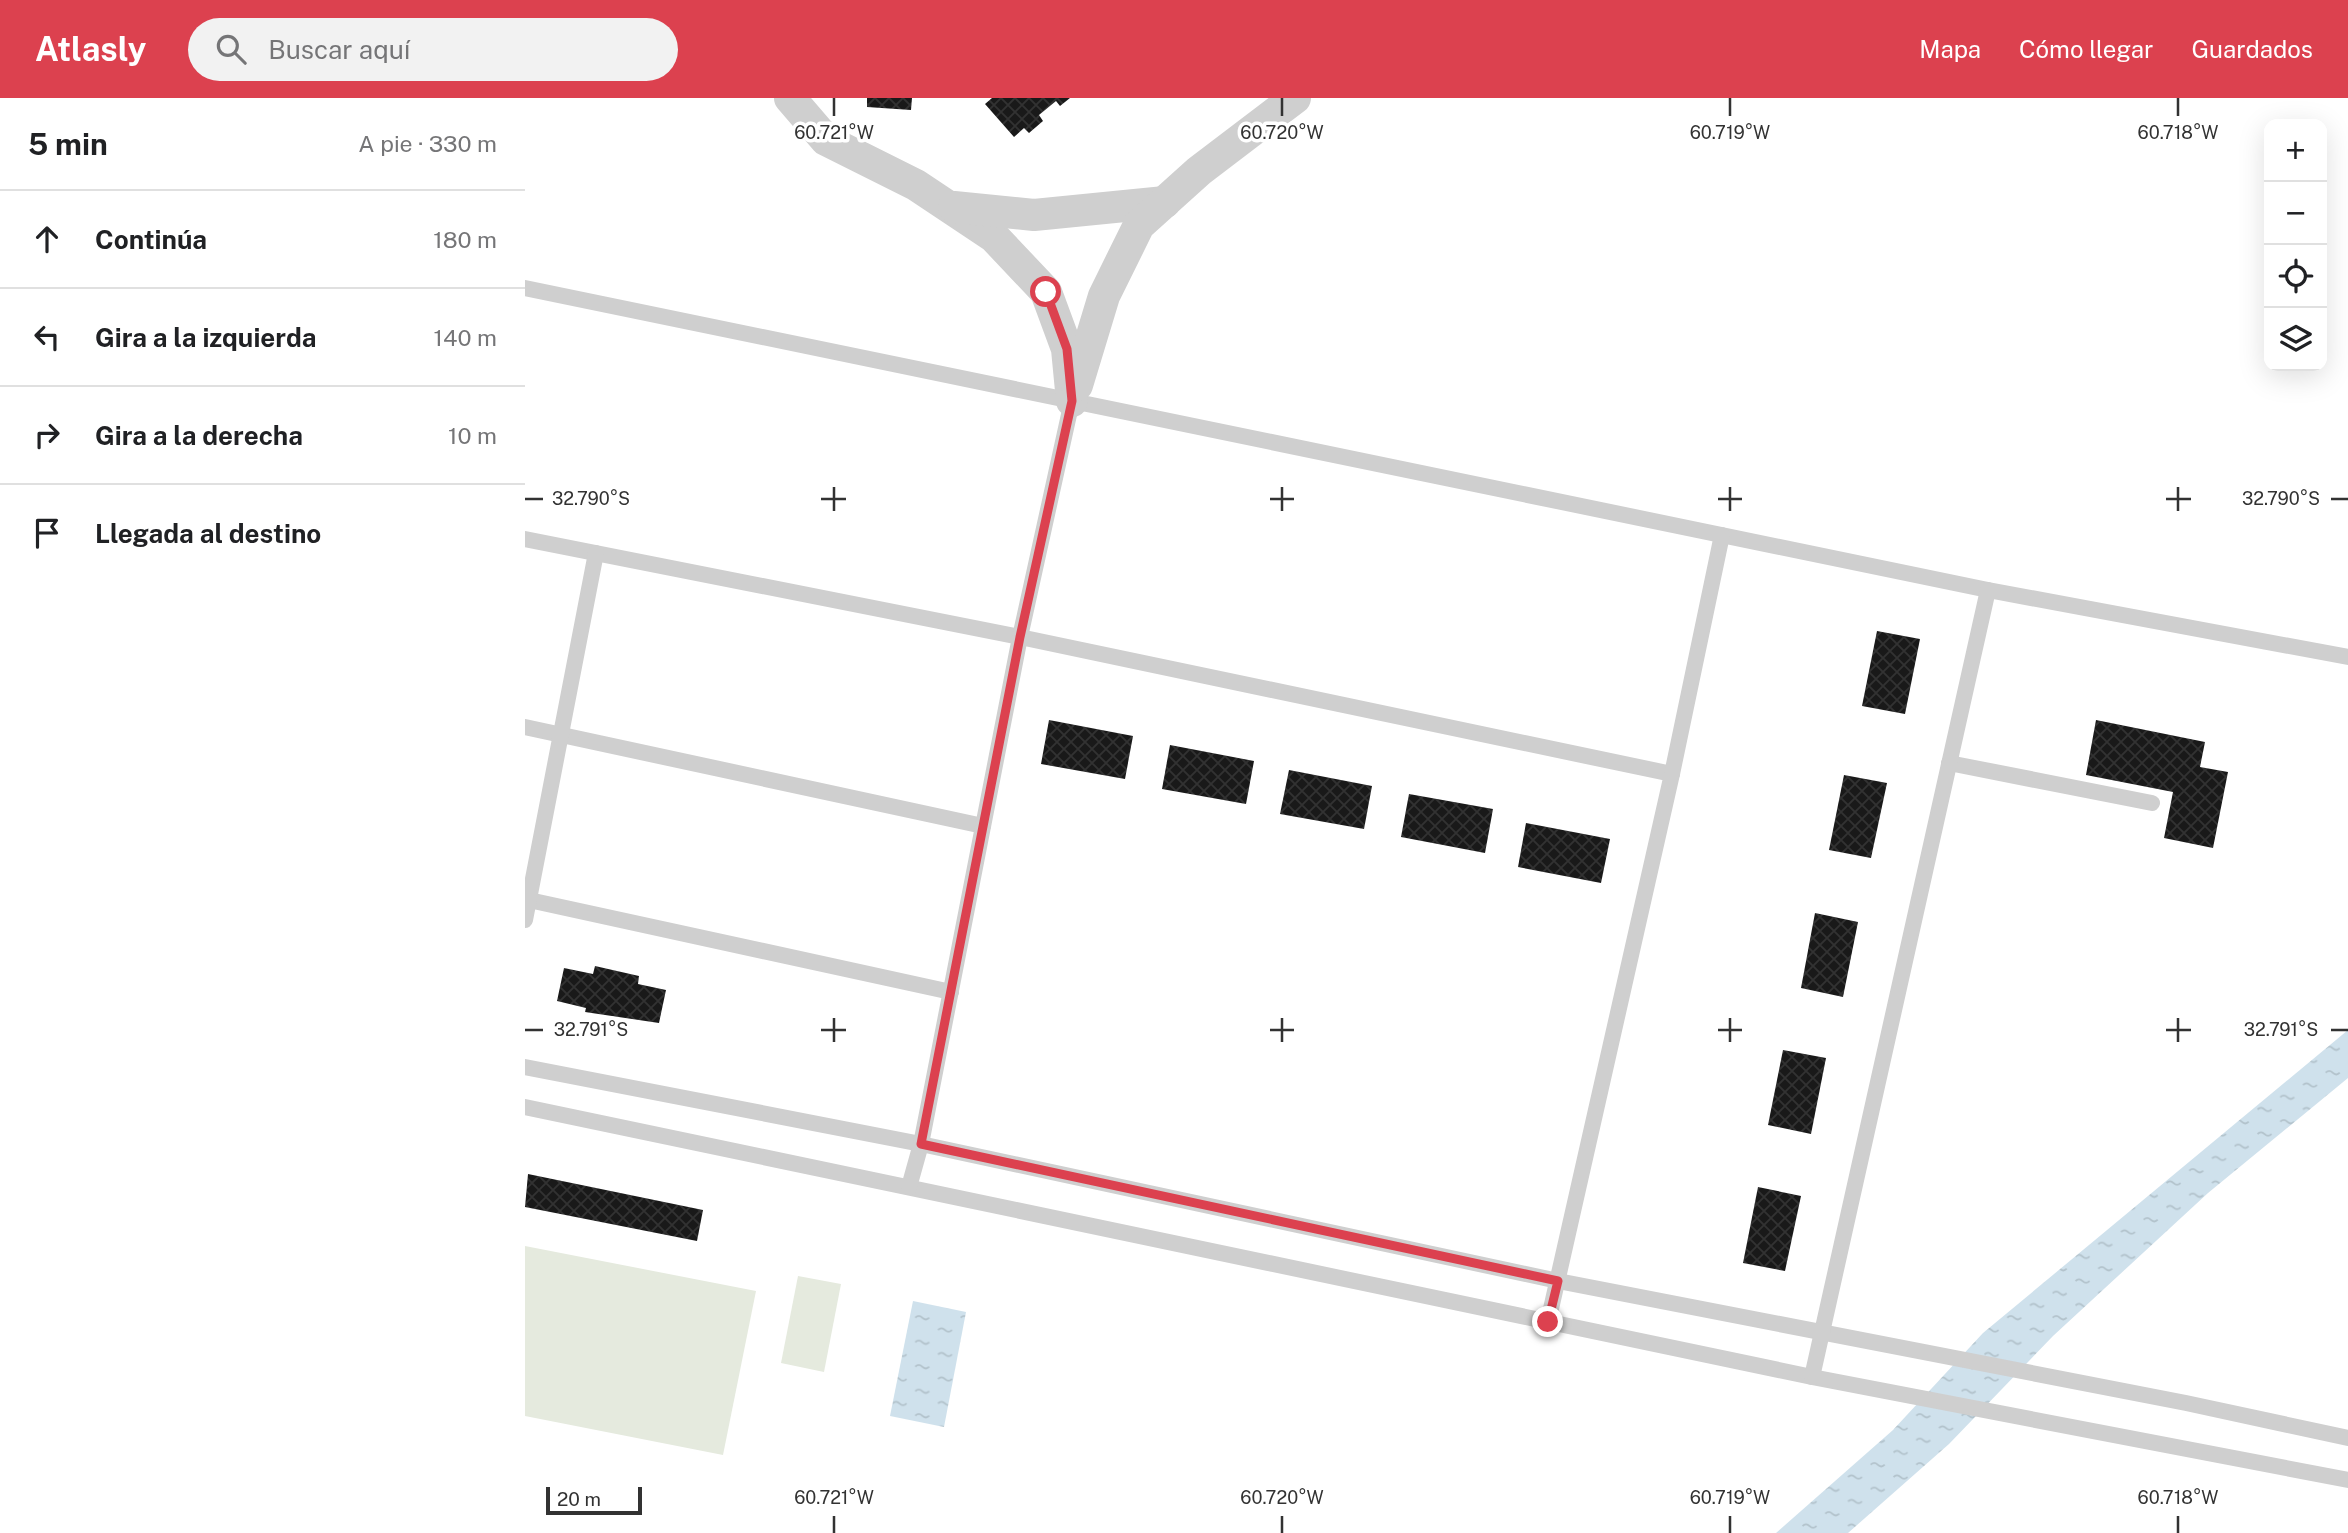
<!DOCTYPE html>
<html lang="es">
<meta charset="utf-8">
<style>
:root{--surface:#fff;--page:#f2f2f2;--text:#202124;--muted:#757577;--line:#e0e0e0;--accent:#dc414f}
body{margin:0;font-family:"Public Sans",sans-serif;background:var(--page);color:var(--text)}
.controls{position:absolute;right:21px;top:21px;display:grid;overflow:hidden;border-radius:14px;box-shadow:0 7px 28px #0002}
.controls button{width:63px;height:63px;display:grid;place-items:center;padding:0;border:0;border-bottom:2px solid var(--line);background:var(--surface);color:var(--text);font:35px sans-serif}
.scale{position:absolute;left:21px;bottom:18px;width:96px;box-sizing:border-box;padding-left:7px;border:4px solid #323232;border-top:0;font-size:19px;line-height:24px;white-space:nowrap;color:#323232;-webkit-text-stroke:5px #fff;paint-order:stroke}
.stop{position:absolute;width:21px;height:21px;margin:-16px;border:5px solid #dc414f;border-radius:50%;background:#fff}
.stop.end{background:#dc414f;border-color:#fff;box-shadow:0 2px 7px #0008}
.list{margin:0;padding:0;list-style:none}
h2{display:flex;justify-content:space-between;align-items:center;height:91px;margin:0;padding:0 28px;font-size:30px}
h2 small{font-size:23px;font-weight:400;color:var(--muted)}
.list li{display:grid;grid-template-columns:46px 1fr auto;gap:21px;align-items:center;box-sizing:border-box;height:98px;padding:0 28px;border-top:2px solid var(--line)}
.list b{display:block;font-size:26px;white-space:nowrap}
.list em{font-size:23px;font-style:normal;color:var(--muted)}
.icon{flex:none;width:38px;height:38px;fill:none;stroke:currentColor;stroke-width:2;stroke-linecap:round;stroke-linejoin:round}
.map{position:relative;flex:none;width:1823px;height:1435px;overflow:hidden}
header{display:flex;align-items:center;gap:42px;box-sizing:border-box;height:98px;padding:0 35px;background:var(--accent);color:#fff}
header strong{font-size:33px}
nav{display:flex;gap:38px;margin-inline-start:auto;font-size:24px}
.search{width:490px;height:63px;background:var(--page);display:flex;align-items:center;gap:18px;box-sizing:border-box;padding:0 24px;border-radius:38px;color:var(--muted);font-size:26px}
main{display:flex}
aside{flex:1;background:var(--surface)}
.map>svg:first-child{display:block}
</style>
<header>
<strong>Atlasly</strong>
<div class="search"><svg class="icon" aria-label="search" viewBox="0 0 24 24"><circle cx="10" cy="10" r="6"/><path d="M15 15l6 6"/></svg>Buscar aquí</div>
<nav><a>Mapa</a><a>Cómo llegar</a><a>Guardados</a></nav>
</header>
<main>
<aside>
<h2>5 min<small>A pie · 330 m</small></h2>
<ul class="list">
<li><svg class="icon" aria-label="ahead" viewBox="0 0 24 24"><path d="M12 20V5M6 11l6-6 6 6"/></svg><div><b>Continúa</b></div><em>180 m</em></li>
<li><svg class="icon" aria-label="left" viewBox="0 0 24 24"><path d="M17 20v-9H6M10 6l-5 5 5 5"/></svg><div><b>Gira a la izquierda</b></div><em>140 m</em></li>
<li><svg class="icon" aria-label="right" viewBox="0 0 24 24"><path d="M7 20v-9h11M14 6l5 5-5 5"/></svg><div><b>Gira a la derecha</b></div><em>10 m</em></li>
<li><svg class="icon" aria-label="arrive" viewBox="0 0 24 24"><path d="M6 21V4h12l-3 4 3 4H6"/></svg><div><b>Llegada al destino</b></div></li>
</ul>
</aside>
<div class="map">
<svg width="1823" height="1435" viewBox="0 0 1823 1435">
<defs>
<pattern id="water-ripples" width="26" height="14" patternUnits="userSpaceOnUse" patternTransform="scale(1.75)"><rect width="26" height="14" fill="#cfe1ec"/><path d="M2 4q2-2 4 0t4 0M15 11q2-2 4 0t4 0" fill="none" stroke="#b2c2cb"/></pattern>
<pattern id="building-cross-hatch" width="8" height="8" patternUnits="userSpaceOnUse" patternTransform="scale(1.75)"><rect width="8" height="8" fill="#191919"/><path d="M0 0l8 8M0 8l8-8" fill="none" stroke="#323232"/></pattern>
</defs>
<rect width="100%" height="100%" fill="#fff"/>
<g fill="#e5eade">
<polygon points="0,1148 231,1193 198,1357 0,1318"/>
<polygon points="273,1178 316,1186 299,1274 256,1265"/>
</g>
<g fill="url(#water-ripples)">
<polygon points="1823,932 1823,980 1683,1095 1528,1238 1424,1346 1323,1435 1251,1435 1368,1332 1458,1235"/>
<polygon points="388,1203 441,1214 419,1329 365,1318"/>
</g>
<g fill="url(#building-cross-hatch)">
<polygon points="342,0 387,0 386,12 342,9"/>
<polygon points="467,0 545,0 535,8 531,3 514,17 518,23 504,35 499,30 489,39 460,6"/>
<polygon points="1352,533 1395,541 1380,616 1337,608"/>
<polygon points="524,622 608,638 600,681 516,666"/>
<polygon points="1571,622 1680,644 1675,669 1703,674 1688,750 1639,740 1648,694 1561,677"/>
<polygon points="645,647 729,663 721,706 637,691"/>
<polygon points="764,672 847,688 839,731 755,716"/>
<polygon points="1319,677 1362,685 1346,760 1304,752"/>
<polygon points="884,696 968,711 960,755 876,739"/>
<polygon points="1001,725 1085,741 1076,785 993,769"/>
<polygon points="1290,815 1333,824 1318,899 1276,890"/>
<polygon points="70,868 114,878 113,886 141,892 134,925 60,914 61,910 32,903 39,870 68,876"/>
<polygon points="1258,952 1301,960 1286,1036 1243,1027"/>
<polygon points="3,1076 178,1112 172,1143 0,1109"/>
<polygon points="1233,1089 1276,1098 1260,1173 1218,1165"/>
</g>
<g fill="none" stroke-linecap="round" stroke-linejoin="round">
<g stroke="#cfcfcf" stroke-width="16">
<polyline points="0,190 1463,492 1823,559"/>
<polyline points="0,441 495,539 1147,676"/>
<polyline points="0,629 458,728"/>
<polyline points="1424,665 1627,705"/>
<polyline points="4,802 426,894"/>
<polyline points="0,822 71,455"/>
<polyline points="0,969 396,1046 1033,1183 1661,1305 1823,1340"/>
<polyline points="0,1009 1287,1279 1823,1382"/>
<polyline points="384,1089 396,1046 495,539 547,303"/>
<polyline points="1023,1224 1147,676 1197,437"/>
<polyline points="1287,1279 1463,492"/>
</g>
<g stroke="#cfcfcf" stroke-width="32">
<polyline points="265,0 301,42 391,87 469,139 521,194 542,251 547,303"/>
<polyline points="429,109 509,117 640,104"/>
<polyline points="552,287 579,198 614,127 674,73 770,0"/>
</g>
</g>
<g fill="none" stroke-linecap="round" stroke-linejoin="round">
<polyline stroke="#dc414f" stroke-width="9" points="521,194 542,251 547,303 495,539 396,1046 1033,1183 1023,1224"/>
</g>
<path fill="none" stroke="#323232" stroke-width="2.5" d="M309 0V18M757 0V18M1205 0V18M1653 0V18M309 389V413M757 389V413M1205 389V413M1653 389V413M0 401H18M296 401H321M745 401H769M1193 401H1217M1641 401H1666M1806 401H1823M309 920V944M757 920V944M1205 920V944M1653 920V944M0 932H18M296 932H321M745 932H769M1193 932H1217M1641 932H1666M1806 932H1823M309 1418V1435M757 1418V1435M1205 1418V1435M1653 1418V1435"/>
<g font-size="18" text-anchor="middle" fill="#323232" stroke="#fff" stroke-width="7" stroke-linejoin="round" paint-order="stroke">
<text x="309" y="41">60.721°W</text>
<text x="757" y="41">60.720°W</text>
<text x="1205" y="41">60.719°W</text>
<text x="1653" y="41">60.718°W</text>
<text x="66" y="407">32.790°S</text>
<text x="1756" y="407">32.790°S</text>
<text x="66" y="938">32.791°S</text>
<text x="1756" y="938">32.791°S</text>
<text x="309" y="1406">60.721°W</text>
<text x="757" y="1406">60.720°W</text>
<text x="1205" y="1406">60.719°W</text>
<text x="1653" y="1406">60.718°W</text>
</g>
</svg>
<div class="controls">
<button>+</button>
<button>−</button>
<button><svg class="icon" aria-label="locate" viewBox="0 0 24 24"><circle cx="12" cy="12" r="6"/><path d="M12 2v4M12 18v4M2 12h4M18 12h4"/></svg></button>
<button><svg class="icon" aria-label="layers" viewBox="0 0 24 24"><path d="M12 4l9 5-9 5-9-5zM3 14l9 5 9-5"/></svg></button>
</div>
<div class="scale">20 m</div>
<div class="stop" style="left:521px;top:194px"></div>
<div class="stop end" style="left:1023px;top:1224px"></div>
</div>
</main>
